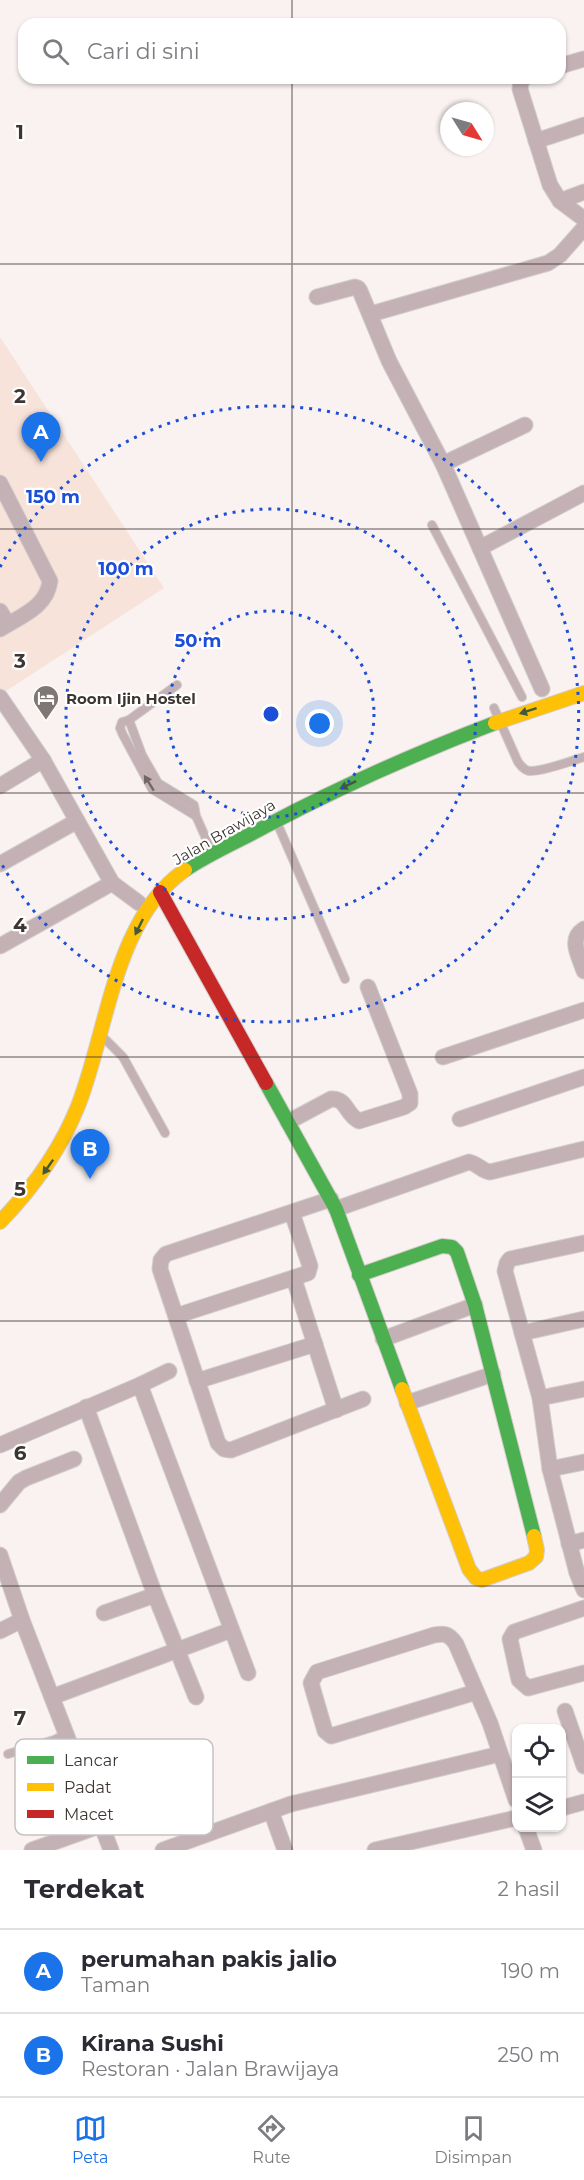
<!DOCTYPE html>
<html lang="id">
<meta charset="utf-8">
<style>
:root{--surface:#fff;--page:#f2f2f3;--text:#2b2b33;--muted:#7c7c81;--line:#e1e1e2;--accent:#1a73e8}
body{margin:0;font-family:Montserrat,sans-serif;background:var(--page);color:var(--text)}
.controls{position:absolute;right:18px;bottom:18px;display:grid;overflow:hidden;border-radius:12px;box-shadow:0 2px 4px #0004}
.controls button{width:54px;height:54px;display:grid;place-items:center;padding:0;border:0;border-bottom:2px solid var(--line);background:var(--surface);color:var(--text);font:30px sans-serif}
.compass{position:absolute;left:440px;top:102px;width:54px;height:54px;border-radius:50%;background:var(--surface);box-shadow:0 2px 4px #0004;rotate:127deg}
.you{position:absolute;left:320px;top:724px;width:21px;height:21px;margin:-15px;border:4px solid #fff;border-radius:50%;background:#1a73e8;box-shadow:0 0 0 9px #1a73e833}
.badge{display:grid;place-items:center;width:39px;height:39px;border-radius:50%;background:var(--accent);color:#fff;font-size:20px;font-weight:700}
.pin{position:absolute;translate:-50% -50px;filter:drop-shadow(0 2px 3px #0008)}
.pin::after{content:'';position:absolute;top:32px;width:21px;height:18px;background:inherit;clip-path:polygon(0 0,100% 0,50% 100%)}
.list{margin:0;padding:0;list-style:none}
h2{display:flex;justify-content:space-between;align-items:center;height:78px;margin:0;padding:0 24px;font-size:26px}
h2 small{font-size:20px;font-weight:400;color:var(--muted)}
.list li{display:grid;grid-template-columns:39px 1fr auto;gap:18px;align-items:center;box-sizing:border-box;height:84px;padding:0 24px;border-top:2px solid var(--line)}
.list b{display:block;font-size:22px;white-space:nowrap}
.list p{margin:0;font-size:20px;white-space:nowrap;color:var(--muted)}
.list em{font-size:20px;font-style:normal;color:var(--muted)}
.icon{flex:none;width:33px;height:33px;fill:none;stroke:currentColor;stroke-width:2;stroke-linecap:round;stroke-linejoin:round}
.map{position:relative;flex:none;width:584px;height:1850px;overflow:hidden}
.search{position:absolute;background:var(--surface);box-shadow:0 2px 4px #0004;left:18px;right:18px;top:18px;height:66px;display:flex;align-items:center;gap:15px;box-sizing:border-box;padding:0 21px;border-radius:18px;color:var(--muted);font-size:22px}
.sheet{height:246px;background:var(--surface)}
nav{display:flex;justify-content:space-around;align-items:center;box-sizing:border-box;height:84px;border-top:2px solid var(--line);background:var(--surface);font-size:16px;color:var(--muted)}
nav a{display:grid;justify-items:center;gap:3px}
nav .on{color:var(--accent)}
.map>svg:first-child{display:block}
</style>
<div class="map">
<svg width="584" height="1850" viewBox="0 0 584 1850">
<rect width="100%" height="100%" fill="#f9f2f0"/>
<polygon fill="#f8e3db" points="0,337 164,588 0,695"/>
<g fill="none" stroke-linecap="round" stroke-linejoin="round">
<g stroke="#d3cdcb" stroke-width="10">
<g id="lane">
<polyline points="432,525 522,697"/>
<path d="M494 708 518 762C521 766 524 770 529 771 542 772 571 761 584 757"/>
<polyline points="129,720 177,685"/>
<polyline points="196,816 152,789 123,735 120,728 122,722 129,720 142,755 158,783 194,805 196,816 208,843"/>
<polyline points="278,825 345,979"/>
<polyline points="106,1040 123,1057 165,1133"/>
<polyline points="8,1754 54,1740 66,1734"/>
</g>
</g>
<g stroke="#d3cdcb" stroke-width="17">
<g id="street">
<polyline points="560,66 584,59"/>
<polyline points="525,78 521,81 520,89 550,185 560,201 584,219"/>
<polyline points="536,141 584,125"/>
<polyline points="560,201 584,192"/>
<polyline points="317,297 355,287 358,288 360,291 389,361 443,464 542,689"/>
<polyline points="371,314 548,263 560,255 584,228"/>
<polyline points="443,464 525,425"/>
<path d="M0 483 50 581C47 607 21 616 0 629"/>
<polyline points="480,548 584,493"/>
<polyline points="0,611 8,624"/>
<polyline points="0,697 43,760 112,883 139,903"/>
<polyline points="0,786 43,760"/>
<polyline points="0,864 77,821"/>
<path d="M584 929C568 939 579 956 584 971"/>
<polyline points="0,946 112,883"/>
<polyline points="443,1057 584,1010"/>
<polyline points="460,1119 584,1077"/>
<path d="M288 1122 331 1099C347 1098 346 1115 359 1121L404 1107 410 1103V1094L368 987"/>
<polyline points="331,1199 166,1254 161,1260 160,1269 218,1443 224,1449 231,1450 363,1399"/>
<path d="M336 1209 469 1162C478 1164 482 1171 490 1172L584 1149"/>
<polyline points="584,1243 510,1259 507,1263 505,1271 540,1398 550,1469 577,1573 584,1590"/>
<polyline points="294,1279 336,1410"/>
<polyline points="176,1316 308,1273 310,1266 292,1213"/>
<polyline points="522,1333 584,1319"/>
<polyline points="383,1339 475,1305"/>
<polyline points="197,1381 315,1344"/>
<polyline points="140,1385 248,1673"/>
<polyline points="540,1398 584,1389"/>
<polyline points="407,1403 493,1374"/>
<polyline points="86,1407 155,1595 196,1697"/>
<polyline points="0,1445 140,1385 169,1371"/>
<polyline points="550,1469 584,1462"/>
<polyline points="0,1505 19,1482 26,1478 74,1459"/>
<polyline points="569,1544 584,1540"/>
<polyline points="0,1555 22,1620 111,1850"/>
<polyline points="584,1608 514,1632 510,1639 519,1680 528,1688 584,1673"/>
<polyline points="104,1613 155,1595"/>
<polyline points="0,1631 22,1620"/>
<path d="M476 1692 331 1736 325 1731 311 1683 317 1672 434 1635C445 1633 449 1634 456 1644L490 1723 516 1800"/>
<polyline points="52,1697 231,1630"/>
<polyline points="565,1711 584,1766"/>
<polyline points="562,1808 584,1802"/>
<polyline points="271,1811 285,1850"/>
<polyline points="526,1828 534,1850"/>
<polyline points="32,1850 102,1825"/>
<polyline points="163,1850 291,1804 500,1754"/>
<polyline points="375,1850 516,1818"/>
</g>
</g>
<g stroke="#d3cdcb" stroke-width="16">
<g id="fast">
<path d="M185 870C210 853 239 841 266 826 340 787 416 753 495 723"/>
<polyline points="266,1083 336,1209 402,1389"/>
<polyline points="359,1275 442,1246 452,1247 457,1252 475,1305 534,1536"/>
</g>
</g>
<g stroke="#d3cdcb" stroke-width="16">
<g id="slow">
<polyline points="495,723 584,693"/>
<path d="M0 1222C34 1187 60 1151 78 1106 108 1030 114 919 185 870"/>
<polyline points="402,1389 469,1569 476,1578 482,1580 529,1563 536,1557 537,1550 534,1536"/>
</g>
</g>
<g stroke="#d3cdcb" stroke-width="16">
<polyline id="jam" points="160,892 266,1083"/>
</g>
<use href="#lane" stroke="#c3b1b5" stroke-width="8"/>
<use href="#street" stroke="#c3b1b5" stroke-width="15"/>
<use href="#fast" stroke="#4caf50" stroke-width="14"/>
<use href="#slow" stroke="#ffc107" stroke-width="14"/>
<use href="#jam" stroke="#c62828" stroke-width="14"/>
</g>
<defs><path id="oneway-solid" d="M-6-.8H1V-3.2L6.5 0L1 3.2V.8H-6Z" transform="scale(1.5)"/></defs>
<g fill="#425a3b">
<use href="#oneway-solid" transform="translate(528 711) rotate(162)"/>
<use href="#oneway-solid" transform="translate(348 785) rotate(155)"/>
<use href="#oneway-solid" transform="translate(139 927) rotate(116)"/>
<use href="#oneway-solid" transform="translate(48 1167) rotate(125)"/>
</g>
<use fill="#736766" href="#oneway-solid" transform="translate(149 783) rotate(-122)"/>
<path fill="none" stroke="#3d3532" stroke-width="1.5" stroke-opacity="0.55" d="M292 0V24M292 78V1850M0 264H584M0 529H584M0 793H584M0 1057H584M0 1321H584M0 1586H584"/>
<g fill="none" stroke="#1d4ed8" stroke-width="3" stroke-dasharray="3 6">
<circle cx="271" cy="714" r="103"/>
<circle cx="271" cy="714" r="205"/>
<path d="M0 567A308 308 0 1 1 0 861"/>
</g>
<defs>
<g id="hotel-pin" transform="scale(1.35)"><path d="M0 17L-7.5 6A9.5 9.5 0 1 1 7.5 6Z" fill="#7f7774" stroke="#fff"/><path d="M-6-4.5h1.5V1H6V5H4.5V3h-9V5H-6ZM-4 0a1.8 1.8 0 1 1 3.6 0ZM.5 0V-2.5h3Q6-2.5 6 0Z" fill="#fff"/></g>
</defs>
<g fill-rule="evenodd">
<use href="#hotel-pin" x="46" y="698"/>
</g>
<g text-anchor="middle" dominant-baseline="central" stroke-width="4.5" stroke-linejoin="round" paint-order="stroke">
<g font-size="15" font-weight="bold" fill="#3d3532" stroke="#fff" text-anchor="start">
<text x="66" y="698">Room Ijin Hostel</text>
</g>
<g font-size="15" fill="#3d3532" stroke="#fff">
<text transform="translate(224 832) rotate(-30)">Jalan Brawijaya</text>
</g>
</g>
<rect x="15" y="1739" width="198" height="96" rx="9" fill="#fff" stroke="#c5c2c2" stroke-width="1.5"/>
<rect x="27" y="1756" width="27" height="8" fill="#4caf50"/>
<rect x="27" y="1783" width="27" height="8" fill="#ffc107"/>
<rect x="27" y="1810" width="27" height="8" fill="#c62828"/>
<g font-size="16" fill="#3d3532">
<text x="64" y="1766">Lancar</text>
<text x="64" y="1793">Padat</text>
<text x="64" y="1820">Macet</text>
</g>
<g font-size="20" text-anchor="middle" font-weight="bold" fill="#3d3532" stroke="#fff" stroke-width="4.5" stroke-linejoin="round" paint-order="stroke">
<text x="20" y="139">1</text>
<text x="20" y="403">2</text>
<text x="20" y="668">3</text>
<text x="20" y="932">4</text>
<text x="20" y="1196">5</text>
<text x="20" y="1460">6</text>
<text x="20" y="1725">7</text>
</g>
<circle cx="271" cy="714" r="9" fill="#1d4ed8" stroke="#fff" stroke-width="3"/>
<g font-size="18" text-anchor="middle" font-weight="bold" fill="#1d4ed8" stroke="#fff" stroke-width="4.5" stroke-linejoin="round" paint-order="stroke">
<text x="53" y="503">150 m</text>
<text x="126" y="575">100 m</text>
<text x="198" y="647">50 m</text>
</g>
</svg>
<div class="controls">
<button><svg class="icon" aria-label="locate" viewBox="0 0 24 24"><circle cx="12" cy="12" r="6"/><path d="M12 2v4M12 18v4M2 12h4M18 12h4"/></svg></button>
<button><svg class="icon" aria-label="layers" viewBox="0 0 24 24"><path d="M12 4l9 5-9 5-9-5zM3 14l9 5 9-5"/></svg></button>
</div>
<svg class="compass" viewBox="-18 -18 36 36"><path d="M0-13l5 13h-10z" fill="#e53935"/><path d="M0 13l5-13h-10z" fill="#7c7c81"/></svg>
<div class="you"></div>
<div class="pin badge" style="left:41px;top:462px">A</div>
<div class="pin badge" style="left:90px;top:1179px">B</div>
<div class="search"><svg class="icon" aria-label="search" viewBox="0 0 24 24"><circle cx="10" cy="10" r="6"/><path d="M15 15l6 6"/></svg>Cari di sini</div>
</div>
<section class="sheet">
<h2>Terdekat<small>2 hasil</small></h2>
<ul class="list">
<li><span class="badge">A</span><div><b>perumahan pakis jalio</b><p>Taman</p></div><em>190 m</em></li>
<li><span class="badge">B</span><div><b>Kirana Sushi</b><p>Restoran · Jalan Brawijaya</p></div><em>250 m</em></li>
</ul>
</section>
<nav>
<a class="on"><svg class="icon" aria-label="map" viewBox="0 0 24 24"><path d="M3 6l6-2 6 2 6-2v14l-6 2-6-2-6 2zM9 4v14M15 6v14"/></svg>Peta</a>
<a><svg class="icon" aria-label="directions" viewBox="0 0 24 24"><path d="M12 3l9 9-9 9-9-9zM9 14v-3h6M13 9l2 2-2 2"/></svg>Rute</a>
<a><svg class="icon" aria-label="saved" viewBox="0 0 24 24"><path d="M7 4h10v16l-5-4-5 4z"/></svg>Disimpan</a>
</nav>
